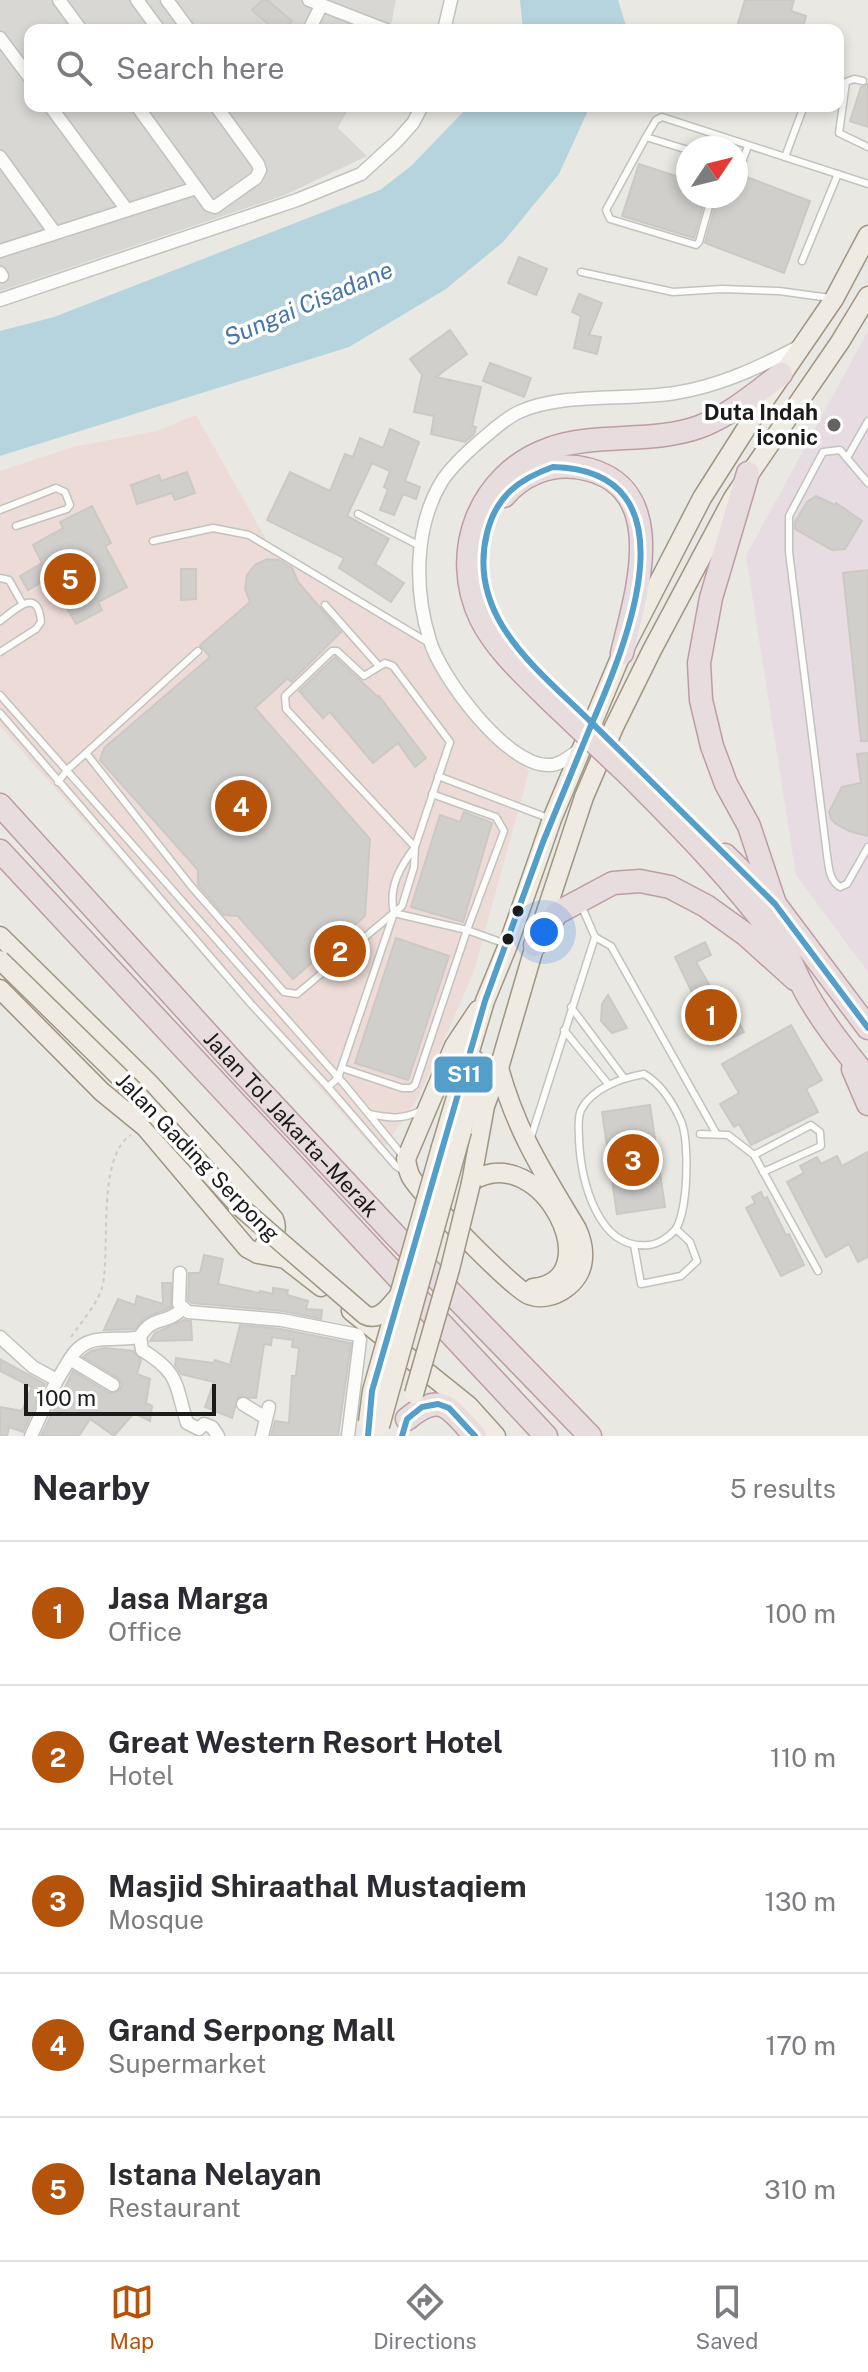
<!DOCTYPE html>
<meta charset="utf-8">
<style>
:root{--surface:#fff;--page:#f7f7f7;--text:#2b2b33;--muted:#7c7c81;--line:#e1e1e2;--accent:#b45309}
body{margin:0;font-family:"Public Sans",sans-serif;background:var(--page);color:var(--text)}
.compass{position:absolute;left:676px;top:136px;width:72px;height:72px;border-radius:50%;background:var(--surface);box-shadow:0 4px 12px #0003;rotate:55deg}
.scale{position:absolute;left:24px;bottom:20px;width:192px;box-sizing:border-box;padding-left:8px;border:4px solid #1b1b1b;border-top:0;font-size:22px;line-height:28px;white-space:nowrap;color:#1b1b1b;-webkit-text-stroke:6px #fff;paint-order:stroke}
.you{position:absolute;left:544px;top:932px;width:28px;height:28px;margin:-20px;border:6px solid #fff;border-radius:50%;background:#1a73e8;box-shadow:0 0 0 12px #1a73e833}
.badge{display:grid;place-items:center;width:52px;height:52px;border-radius:50%;background:var(--accent);color:#fff;font-size:26px;font-weight:700}
.pin{position:absolute;translate:-50% -50%;border:4px solid #fff;box-shadow:0 2px 8px #0006}
.list{margin:0;padding:0;list-style:none}
h2{display:flex;justify-content:space-between;align-items:center;height:104px;margin:0;padding:0 32px;font-size:34px}
h2 small{font-size:26px;font-weight:400;color:var(--muted)}
.list li{display:grid;grid-template-columns:52px 1fr auto;gap:24px;align-items:center;box-sizing:border-box;height:144px;padding:0 32px;border-top:2px solid var(--line)}
.list b{display:block;font-size:30px;white-space:nowrap}
.list p{margin:0;font-size:26px;white-space:nowrap;color:var(--muted)}
.list em{font-size:26px;font-style:normal;color:var(--muted)}
.icon{flex:none;width:44px;height:44px;fill:none;stroke:currentColor;stroke-width:2;stroke-linecap:round;stroke-linejoin:round}
.map{position:relative;flex:none;width:868px;height:1436px;overflow:hidden}
.search{position:absolute;background:var(--surface);box-shadow:0 4px 12px #0003;left:24px;right:24px;top:24px;height:88px;display:flex;align-items:center;gap:20px;box-sizing:border-box;padding:0 28px;border-radius:16px;color:var(--muted);font-size:30px}
.sheet{height:824px;background:var(--surface)}
nav{display:flex;justify-content:space-around;align-items:center;box-sizing:border-box;height:112px;border-top:2px solid var(--line);background:var(--surface);font-size:22px;color:var(--muted)}
nav a{display:grid;justify-items:center;gap:4px}
nav .on{color:var(--accent)}
.map>svg:first-child{display:block}
</style>
<div class="map">
<svg width="868" height="1436" viewBox="0 0 868 1436">
<rect width="100%" height="100%" fill="#e9e8e3"/>
<polygon fill="#d8d7d4" points="0,0 396,0 390,30 30,30 30,106 350,106 338,128 367,156 285,195 0,291"/>
<polygon fill="#ecdbd7" points="196,415 268,543 419,640 458,704 529,771 473,974 418,1098 379,1155 0,726 0,471 73,447 157,431"/>
<polygon fill="#e7dce2" points="868,331 868,972 796,875 746,556"/>
<g fill="#b6d4dd">
<polygon points="520,0 618,0 626,26 624,30 523,30"/>
<polygon points="469,106 590,106 559,174 503,242 446,289 349,347 0,456 0,331 54,317 380,190 411,166"/>
</g>
<g fill="#d1cfcc" stroke="#ccc9c5" stroke-width="2">
<polygon points="263,0 267,0 292,21 283,30 275,30 252,10"/>
<polygon points="745,0 794,0 791,11 806,16 802,30 736,30"/>
<polygon points="868,84 868,127 850,121 861,87"/>
<polygon points="639,164 688,180 688,196 706,196 694,238 622,216"/>
<polygon points="736,173 810,201 784,273 705,243 718,196 736,196"/>
<polygon points="519,257 547,269 536,295 508,283"/>
<polygon points="579,294 602,303 589,335 601,337 597,354 574,348 581,316 572,312"/>
<polygon points="450,330 467,354 436,377 481,387 472,426 476,427 474,434 465,442 431,434 434,416 414,412 422,375 410,359"/>
<polygon points="490,363 531,378 524,397 483,381"/>
<polygon points="390,429 419,442 405,481 420,487 416,499 403,494 394,515 380,510 388,489 384,487 390,471 372,463 347,516 389,539 375,564 404,583 391,602 339,568 344,558 267,520 290,472 330,491 345,454 353,457 360,438 383,448"/>
<polygon points="187,472 195,493 175,500 172,493 137,504 131,485 159,475 161,481"/>
<polygon points="816,496 835,505 836,503 862,521 845,549 832,550 795,529 795,522 807,502"/>
<polygon points="92,506 111,543 105,546 127,587 98,602 102,610 76,624 50,577 28,590 20,576 42,563 33,545 63,528 60,522"/>
<polygon points="267,559 279,560 292,568 298,582 341,632 291,682 288,678 255,708 370,839 365,916 293,979 238,916 224,915 198,885 198,870 100,760 104,748 210,657 200,645 250,602 245,589 247,575 255,565"/>
<polygon points="181,569 196,569 196,599 181,600"/>
<polygon points="868,570 868,741 861,741 843,573"/>
<polygon points="335,657 378,697 379,696 426,758 415,767 398,743 373,763 330,712 323,718 299,691"/>
<polygon points="868,753 868,836 849,831 836,824 831,819 829,812 842,787 861,783 857,754"/>
<polygon points="464,812 492,823 463,922 411,907 440,815 460,822"/>
<polygon points="396,938 449,956 408,1080 355,1063"/>
<polygon points="705,942 711,955 696,962 722,1007 729,1003 744,1032 717,1045 675,957"/>
<polygon points="608,995 627,1028 612,1033 601,1021 602,1004"/>
<polygon points="791,1025 822,1080 806,1089 818,1112 751,1145 739,1124 734,1127 720,1104 739,1093 722,1064"/>
<polygon points="650,1105 665,1207 617,1214 602,1112"/>
<polygon points="868,1152 868,1257 858,1262 849,1244 826,1257 787,1182 804,1173 800,1166 817,1157 821,1164 837,1156 842,1166"/>
<polygon points="761,1192 764,1199 767,1197 786,1235 789,1234 804,1265 781,1276 746,1208 755,1203 752,1197"/>
<polygon points="204,1255 223,1259 218,1284 259,1293 260,1291 273,1294 273,1288 288,1290 287,1295 308,1301 306,1309 322,1310 321,1319 283,1311 192,1303 188,1300 189,1273 200,1273"/>
<polygon points="162,1283 171,1283 171,1307 145,1318 135,1329 104,1330 118,1299 135,1305 137,1296 163,1304"/>
<polygon points="184,1320 191,1321 192,1340 150,1341 155,1333"/>
<polygon points="240,1325 281,1329 351,1343 338,1436 271,1436 275,1421 289,1423 292,1376 296,1376 299,1348 292,1347 293,1340 272,1337 271,1345 264,1344 256,1398 238,1397 232,1418 205,1407 214,1382 181,1374 175,1365 176,1358 214,1363 215,1360 230,1365"/>
<polygon points="105,1348 133,1351 141,1360 137,1374 150,1379 146,1403 152,1406 150,1421 134,1413 114,1436 90,1419 79,1436 41,1436 73,1371 109,1393 120,1390 122,1384 118,1378 83,1357 91,1351"/>
<polygon points="0,1359 45,1384 23,1432 9,1427 7,1436 0,1436 0,1407 22,1411 32,1387 0,1371"/>
</g>
<g fill="none" stroke-linecap="round" stroke-linejoin="round">
<g stroke="#c2c2bf" stroke-width="9">
<g id="lane">
<polyline points="863,81 854,79 846,82 839,133 868,147"/>
<polyline points="646,137 606,210 610,219 696,245 699,242 712,196"/>
<polyline points="688,150 646,137 656,120 662,117 868,184"/>
<polyline points="785,157 804,106"/>
<polyline points="736,165 741,165 748,146"/>
<polyline points="802,261 838,174"/>
<polyline points="581,272 673,292 722,289 779,291 830,298"/>
<polyline points="847,458 868,421"/>
<path d="M868 483 840 450 823 452 789 516V552L827 855C829 868 829 880 840 887L847 884 868 847"/>
<polyline points="0,510 56,488 65,492 70,505 67,509 16,526"/>
<polyline points="358,514 422,547"/>
<polyline points="153,541 213,528 249,535 429,643"/>
<polyline points="0,578 9,580 22,603"/>
<polyline points="325,605 378,665"/>
<path d="M0 621C16 609 38 586 41 622L36 629 0 652"/>
<polyline points="0,695 344,1084 403,1156"/>
<polyline points="0,713 251,1004 328,1087 396,1166 405,1172"/>
<polyline points="86,753 198,651"/>
<polyline points="438,776 548,818"/>
<polyline points="58,782 68,769 86,753 191,886 284,992 297,994 402,906 414,867 415,847 450,742 393,666 385,663 364,676 337,651 332,651 285,696 286,709 415,847"/>
<polyline points="394,913 467,930 506,944"/>
<polyline points="595,937 611,946 716,1133"/>
<polyline points="571,1007 624,1078"/>
<polyline points="564,1030 609,1085"/>
<polyline points="342,1068 402,1088 411,1088 415,1085 467,930 504,831 496,817 432,794"/>
<path d="M644 1074C661 1084 673 1103 681 1121 690 1141 688 1213 675 1230 669 1237 658 1244 649 1245 597 1251 581 1179 579 1140 579 1130 577 1119 581 1110 592 1088 622 1078 644 1074Z"/>
<path d="M328 1087 338 1078 394 913C388 887 400 867 415 847"/>
<path d="M369 1114C389 1118 402 1120 420 1111"/>
<polyline points="700,1134 728,1135 754,1155 818,1271"/>
<polyline points="531,1137 595,937 581,905"/>
<polyline points="754,1155 811,1125 820,1132 821,1146 763,1172"/>
<polyline points="634,1245 641,1284 681,1276 697,1261 690,1242 676,1229"/>
</g>
</g>
<g stroke="#c2c2bf" stroke-width="15">
<g id="street">
<polyline points="59,0 81,30"/>
<polyline points="137,0 159,30"/>
<polyline points="167,0 189,30"/>
<polyline points="309,0 386,30"/>
<polyline points="309,30 321,6"/>
<polyline points="444,30 451,0"/>
<polyline points="0,38 30,78"/>
<polyline points="50,106 127,210"/>
<polyline points="137,106 209,205 215,207 256,178 260,170 258,164 216,106"/>
<polyline points="0,157 55,233"/>
<polyline points="0,251 196,188"/>
<polyline points="0,273 2,276"/>
<polyline points="0,300 297,200 361,174 397,141 413,123 422,106"/>
<path d="M579 750C569 757 559 766 547 765 505 764 441 677 430 641 414 590 414 527 442 481 452 466 466 453 480 441 492 431 504 419 519 412 563 392 626 401 675 393 720 386 760 367 800 346"/>
<polyline points="180,1273 179,1304 188,1312 282,1320 358,1335 360,1340 348,1436"/>
<path d="M0 1337 33 1367 57 1380C63 1371 68 1361 74 1353 91 1332 116 1342 140 1337"/>
<path d="M140 1337 142 1350C180 1373 175 1384 187 1423L199 1429 204 1424 212 1427 218 1436"/>
<path d="M140 1337C152 1315 167 1325 182 1309"/>
<polyline points="70,1359 113,1385"/>
<polyline points="243,1404 266,1418"/>
<polyline points="31,1436 57,1380"/>
<polyline points="262,1436 269,1407"/>
</g>
</g>
<g stroke="#9f9681" stroke-width="21">
<g id="primary">
<path d="M0 936 150 1084 274 1219C279 1231 273 1237 264 1245"/>
<polyline points="0,989 102,1092 145,1127 247,1248 258,1254 285,1259 321,1287"/>
<path d="M478 1010 454 1046 406 1159C407 1165 408 1172 411 1177 421 1194 513 1289 529 1295 550 1303 577 1286 582 1265 585 1252 582 1240 577 1229 543 1172 517 1133 499 1068"/>
<polyline points="462,1131 477,1070 475,1060"/>
<polyline points="441,1147 485,1001 508,945 552,819 622,653 702,498 756,413 834,299 868,235"/>
<path d="M472 1181C542 1138 612 1281 533 1288"/>
<polyline points="471,1183 485,1106 499,1068 535,945 584,797 614,727 652,650 733,498 840,342 868,296"/>
<polyline points="351,1311 469,1406 496,1436"/>
</g>
</g>
<g stroke="#be9ca4" stroke-width="25">
<g id="highway">
<polyline points="748,473 711,598 699,663 701,700 712,746 726,784 749,826 775,904"/>
<path d="M504 496C522 475 548 464 576 467 673 481 637 591 622 653"/>
<path d="M552 702C527 677 497 651 481 619 449 553 479 474 549 449 597 432 651 444 699 427 729 416 756 393 781 374"/>
<path d="M629 775C684 830 739 886 784 950 791 960 795 972 801 983 818 1017 844 1049 868 1079"/>
<path id="s1" d="M0 805 236 1065 394 1234 590 1436"/>
<polyline points="0,851 546,1436"/>
<polyline points="725,855 775,904 868,1028"/>
<polyline points="535,945 557,913 613,883 640,881 670,887 706,906 745,934 795,979"/>
<polyline points="853,1069 868,1104"/>
<path d="M407 1419C442 1390 450 1409 475 1436"/>
</g>
</g>
<path stroke="#d5c7c3" stroke-width="2" stroke-dasharray="4 4" stroke-linecap="butt" d="M71 1337C82 1321 99 1302 103 1284 110 1247 97 1156 131 1135"/>
<use href="#lane" stroke="#fcfcfb" stroke-width="6"/>
<use href="#street" stroke="#fcfcfb" stroke-width="12"/>
<use href="#primary" stroke="#efeae2" stroke-width="18"/>
<use href="#highway" stroke="#e8ddde" stroke-width="22"/>
<g stroke="#9f9681" stroke-width="21" stroke-linecap="butt">
<g id="primary-bridge">
<path d="M0 960 136 1093 239 1206 365 1315C381 1323 392 1302 403 1291"/>
<polyline points="414,1394 450,1269 471,1183"/>
<polyline points="368,1422 372,1391 441,1147"/>
<polyline points="380,1426 462,1131"/>
</g>
</g>
<g stroke="#be9ca4" stroke-width="25" stroke-linecap="butt">
<polyline id="highway-bridge" points="552,702 629,775"/>
</g>
<use href="#primary-bridge" stroke="#efeae2" stroke-width="18"/>
<use href="#highway-bridge" stroke="#e8ddde" stroke-width="22"/>
<g stroke="#fff" stroke-width="12">
<g id="bus-1">
<path d="M553 467C699 471 626 645 592 723 539 670 466 618 487 533 496 496 519 479 553 467Z"/>
<polyline points="592,723 775,904 868,1028"/>
<polyline points="368,1436 372,1391 485,1001 543,842 592,723"/>
<polyline points="402,1436 407,1419 422,1407 438,1404 449,1408 475,1436"/>
</g>
</g>
<use href="#bus-1" stroke="#549fc9" stroke-width="6"/>
</g>
<circle fill="#636361" stroke="#fff" stroke-width="3" cx="834" cy="425" r="8"/>
<g fill="#1b1b1b" stroke="#fff" stroke-width="3">
<circle cx="518" cy="911" r="7"/>
<circle cx="508" cy="939" r="7"/>
</g>
<g text-anchor="middle" dominant-baseline="central" stroke-width="7" stroke-linejoin="round" paint-order="stroke">
<g font-size="22" font-weight="bold" fill="#1b1b1b" stroke="#fff" text-anchor="end">
<text x="818" y="412">Duta Indah<tspan x="818" dy="25">iconic</tspan></text>
</g>
<g font-size="22" fill="#1b1b1b" stroke="#fff">
<text stroke="none"><textPath href="#s1" startOffset="432">Jalan Tol Jakarta–Merak</textPath></text>
<text transform="translate(198 1157) rotate(46)">Jalan Gading Serpong</text>
</g>
<g font-size="24" font-style="italic" fill="#4976a8" stroke="#fff">
<text transform="translate(308 303) rotate(-23)">Sungai Cisadane</text>
</g>
</g>
<rect stroke="#fff" stroke-width="3" x="433" y="1055" width="61" height="39" rx="8" fill="#549fc9"/>
<g font-size="22" text-anchor="middle" font-weight="bold" fill="#fff">
<text x="464" y="1082">S11</text>
</g>
</svg>
<svg class="compass" viewBox="-18 -18 36 36"><path d="M0-13l5 13h-10z" fill="#e53935"/><path d="M0 13l5-13h-10z" fill="#7c7c81"/></svg>
<div class="scale">100 m</div>
<div class="you"></div>
<div class="pin badge" style="left:711px;top:1015px">1</div>
<div class="pin badge" style="left:340px;top:951px">2</div>
<div class="pin badge" style="left:633px;top:1160px">3</div>
<div class="pin badge" style="left:241px;top:806px">4</div>
<div class="pin badge" style="left:70px;top:579px">5</div>
<div class="search"><svg class="icon" aria-label="search" viewBox="0 0 24 24"><circle cx="10" cy="10" r="6"/><path d="M15 15l6 6"/></svg>Search here</div>
</div>
<section class="sheet">
<h2>Nearby<small>5 results</small></h2>
<ul class="list">
<li><span class="badge">1</span><div><b>Jasa Marga</b><p>Office</p></div><em>100 m</em></li>
<li><span class="badge">2</span><div><b>Great Western Resort Hotel</b><p>Hotel</p></div><em>110 m</em></li>
<li><span class="badge">3</span><div><b>Masjid Shiraathal Mustaqiem</b><p>Mosque</p></div><em>130 m</em></li>
<li><span class="badge">4</span><div><b>Grand Serpong Mall</b><p>Supermarket</p></div><em>170 m</em></li>
<li><span class="badge">5</span><div><b>Istana Nelayan</b><p>Restaurant</p></div><em>310 m</em></li>
</ul>
</section>
<nav>
<a class="on"><svg class="icon" aria-label="map" viewBox="0 0 24 24"><path d="M3 6l6-2 6 2 6-2v14l-6 2-6-2-6 2zM9 4v14M15 6v14"/></svg>Map</a>
<a><svg class="icon" aria-label="directions" viewBox="0 0 24 24"><path d="M12 3l9 9-9 9-9-9zM9 14v-3h6M13 9l2 2-2 2"/></svg>Directions</a>
<a><svg class="icon" aria-label="saved" viewBox="0 0 24 24"><path d="M7 4h10v16l-5-4-5 4z"/></svg>Saved</a>
</nav>
